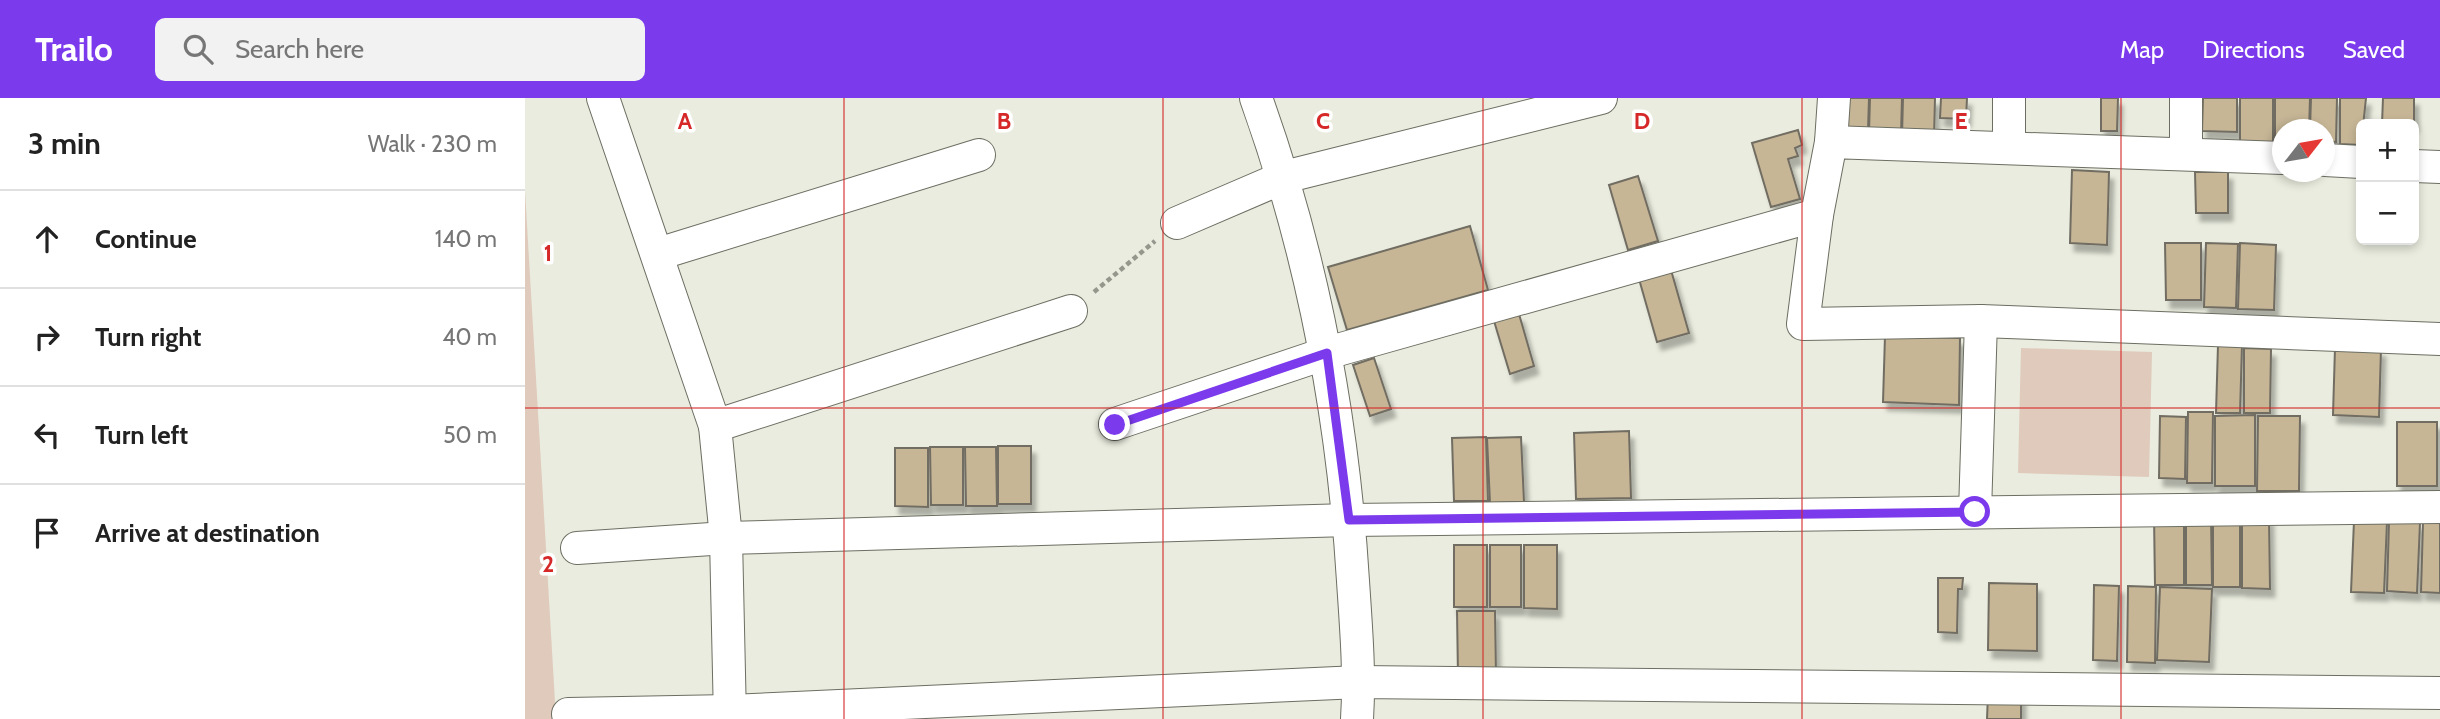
<!DOCTYPE html>
<meta charset="utf-8">
<style>
:root{--surface:#fff;--page:#f2f2f2;--text:#222;--muted:#767676;--line:#e0e0e0;--accent:#7c3aed}
body{margin:0;font-family:Cabin,sans-serif;background:var(--page);color:var(--text)}
.controls{position:absolute;right:21px;top:21px;display:grid;overflow:hidden;border-radius:10px;box-shadow:0 4px 10px #0003}
.controls button{width:63px;height:63px;display:grid;place-items:center;padding:0;border:0;border-bottom:2px solid var(--line);background:var(--surface);color:var(--text);font:35px sans-serif}
.compass{position:absolute;left:1747px;top:21px;width:63px;height:63px;border-radius:50%;background:var(--surface);box-shadow:0 4px 10px #0003;rotate:59deg}
.stop{position:absolute;width:21px;height:21px;margin:-16px;border:5px solid #7c3aed;border-radius:50%;background:#fff}
.stop.end{background:#7c3aed;border-color:#fff;box-shadow:0 2px 7px #0008}
.list{margin:0;padding:0;list-style:none}
h2{display:flex;justify-content:space-between;align-items:center;height:91px;margin:0;padding:0 28px;font-size:30px}
h2 small{font-size:23px;font-weight:400;color:var(--muted)}
.list li{display:grid;grid-template-columns:46px 1fr auto;gap:21px;align-items:center;box-sizing:border-box;height:98px;padding:0 28px;border-top:2px solid var(--line)}
.list b{display:block;font-size:26px;white-space:nowrap}
.list em{font-size:23px;font-style:normal;color:var(--muted)}
.icon{flex:none;width:38px;height:38px;fill:none;stroke:currentColor;stroke-width:2;stroke-linecap:round;stroke-linejoin:round}
.map{position:relative;flex:none;width:1915px;height:621px;overflow:hidden}
header{display:flex;align-items:center;gap:42px;box-sizing:border-box;height:98px;padding:0 35px;background:var(--accent);color:#fff}
header strong{font-size:33px}
nav{display:flex;gap:38px;margin-inline-start:auto;font-size:24px}
.search{width:490px;height:63px;background:var(--page);display:flex;align-items:center;gap:18px;box-sizing:border-box;padding:0 24px;border-radius:10px;color:var(--muted);font-size:26px}
main{display:flex}
aside{flex:1;background:var(--surface)}
.map>svg:first-child{display:block}
</style>
<header>
<strong>Trailo</strong>
<div class="search"><svg class="icon" aria-label="search" viewBox="0 0 24 24"><circle cx="10" cy="10" r="6"/><path d="M15 15l6 6"/></svg>Search here</div>
<nav><a>Map</a><a>Directions</a><a>Saved</a></nav>
</header>
<main>
<aside>
<h2>3 min<small>Walk · 230 m</small></h2>
<ul class="list">
<li><svg class="icon" aria-label="ahead" viewBox="0 0 24 24"><path d="M12 20V5M6 11l6-6 6 6"/></svg><div><b>Continue</b></div><em>140 m</em></li>
<li><svg class="icon" aria-label="right" viewBox="0 0 24 24"><path d="M7 20v-9h11M14 6l5 5-5 5"/></svg><div><b>Turn right</b></div><em>40 m</em></li>
<li><svg class="icon" aria-label="left" viewBox="0 0 24 24"><path d="M17 20v-9H6M10 6l-5 5 5 5"/></svg><div><b>Turn left</b></div><em>50 m</em></li>
<li><svg class="icon" aria-label="arrive" viewBox="0 0 24 24"><path d="M6 21V4h12l-3 4 3 4H6"/></svg><div><b>Arrive at destination</b></div></li>
</ul>
</aside>
<div class="map">
<svg width="1915" height="621" viewBox="0 0 1915 621">
<defs>
<filter id="shadow"><feDropShadow dx="4.5" dy="8" stdDeviation="2" flood-color="#0004"/></filter>
</defs>
<rect width="100%" height="100%" fill="#e9ecde"/>
<g fill="#e0cabc">
<polygon points="0,93 31,621 0,621"/>
<polygon points="1496,250 1627,254 1624,379 1493,375"/>
</g>
<g fill="#c6b696" stroke="#726d62" stroke-width="2" filter="url(#shadow)">
<polygon points="1312,0 1344,0 1343,32 1311,31"/>
<polygon points="1345,0 1377,0 1376,36 1344,34"/>
<polygon points="1378,0 1410,0 1409,39 1377,38"/>
<polygon points="1416,0 1442,0 1441,21 1415,20"/>
<polygon points="1576,0 1593,0 1592,33 1576,33"/>
<polygon points="1678,0 1712,0 1712,34 1677,33"/>
<rect x="1715" y="0" width="33" height="44"/>
<polygon points="1750,0 1785,0 1784,32 1758,32 1758,40 1750,39"/>
<polygon points="1786,0 1812,0 1811,44 1800,43 1800,32 1785,32"/>
<polygon points="1815,0 1841,0 1836,47 1815,46"/>
<polygon points="1858,0 1889,0 1889,26 1857,26"/>
<polygon points="1273,32 1277,47 1270,50 1273,58 1263,61 1275,101 1246,109 1227,45"/>
<polygon points="1547,72 1584,74 1582,147 1545,145"/>
<polygon points="1670,74 1703,74 1703,115 1671,115"/>
<polygon points="1113,78 1133,143 1103,152 1084,87"/>
<polygon points="945,128 963,192 822,232 803,169"/>
<polygon points="1640,145 1676,145 1676,202 1641,202"/>
<polygon points="1681,145 1713,146 1711,210 1679,209"/>
<polygon points="1715,145 1751,147 1749,212 1713,211"/>
<polygon points="1146,172 1164,235 1132,244 1114,181"/>
<polygon points="994,216 1009,268 985,276 969,223"/>
<polygon points="1360,238 1435,240 1434,307 1358,304"/>
<polygon points="1693,247 1717,247 1715,315 1691,315"/>
<polygon points="1719,250 1746,251 1745,315 1719,315"/>
<polygon points="1810,250 1856,251 1854,319 1808,317"/>
<polygon points="849,260 866,311 845,318 828,267"/>
<polygon points="1663,314 1688,314 1687,385 1662,385"/>
<polygon points="1730,317 1730,388 1690,388 1690,318"/>
<polygon points="1635,318 1661,319 1660,381 1634,380"/>
<polygon points="1733,318 1775,318 1774,393 1732,393"/>
<rect x="1872" y="324" width="40" height="64"/>
<polygon points="1104,333 1106,400 1051,401 1049,335"/>
<polygon points="961,339 963,403 929,403 927,340"/>
<polygon points="996,339 999,404 965,405 962,340"/>
<rect x="473" y="348" width="33" height="58"/>
<polygon points="405,349 438,349 438,407 406,407"/>
<polygon points="440,349 471,349 472,408 441,408"/>
<polygon points="370,350 403,350 403,409 370,408"/>
<polygon points="1629,417 1659,417 1659,487 1630,487"/>
<polygon points="1661,418 1686,418 1687,487 1661,487"/>
<rect x="1688" y="418" width="27" height="71"/>
<polygon points="1717,419 1744,419 1745,491 1717,490"/>
<polygon points="1829,423 1862,424 1859,495 1826,494"/>
<polygon points="1864,424 1895,425 1892,495 1862,493"/>
<polygon points="1898,424 1915,425 1915,495 1896,494"/>
<rect x="929" y="447" width="33" height="62"/>
<rect x="965" y="447" width="31" height="62"/>
<polygon points="999,447 1032,447 1032,511 999,510"/>
<polygon points="1413,480 1438,480 1437,491 1433,491 1432,535 1413,534"/>
<polygon points="1464,485 1512,486 1512,553 1463,552"/>
<polygon points="1569,487 1594,488 1592,563 1568,562"/>
<polygon points="1603,488 1631,489 1630,565 1602,564"/>
<polygon points="1635,489 1687,491 1684,564 1632,562"/>
<polygon points="932,513 970,513 971,578 933,578"/>
<polygon points="1463,596 1496,597 1496,621 1462,621"/>
</g>
<g fill="none" stroke-linecap="round" stroke-linejoin="round">
<g stroke="#6c6e62" stroke-width="34">
<g id="minor">
<polyline points="78,0 190,328 546,213"/>
<path d="M731 0C787 156 818 318 828 483 831 529 835 575 832 621"/>
<polyline points="1484,0 1484,49"/>
<polyline points="1661,0 1661,54"/>
<polyline points="1306,44 1309,0"/>
<polyline points="1800,62 1836,64"/>
<polyline points="1889,68 1915,69"/>
<polyline points="1292,117 1278,226 1456,223 1915,241"/>
<polyline points="652,125 759,79 1076,0"/>
<polyline points="133,156 454,57"/>
<polyline points="590,326 802,255 1292,117 1306,44 1758,60"/>
<polyline points="190,328 201,440 205,621"/>
<polyline points="1450,414 1456,223"/>
<polyline points="52,450 201,440 824,422 1915,409"/>
<polyline points="43,616 205,613 834,584 1915,595"/>
</g>
</g>
<polyline stroke="#95978d" stroke-width="4.5" stroke-dasharray="5 3.5" stroke-linecap="butt" points="569,194 630,143"/>
<use href="#minor" stroke="#fff" stroke-width="32"/>
</g>
<g fill="none" stroke-linecap="round" stroke-linejoin="round">
<polyline stroke="#7c3aed" stroke-width="9" points="590,327 802,255 824,422 1450,414"/>
</g>
<path fill="none" stroke="#d62828" stroke-width="2" stroke-opacity="0.55" d="M319 0V621M638 0V621M958 0V621M1277 0V621M1596 0V621M0 310H1915"/>
<g font-size="23" text-anchor="middle" font-weight="bold" fill="#d62828" stroke="#fff" stroke-width="7" stroke-linejoin="round" paint-order="stroke">
<text x="160" y="31">A</text>
<text x="479" y="31">B</text>
<text x="798" y="31">C</text>
<text x="1117" y="31">D</text>
<text x="1436" y="31">E</text>
<text x="23" y="163">1</text>
<text x="23" y="474">2</text>
</g>
</svg>
<div class="controls">
<button>+</button>
<button>−</button>
</div>
<svg class="compass" viewBox="-18 -18 36 36"><path d="M0-13l5 13h-10z" fill="#e53935"/><path d="M0 13l5-13h-10z" fill="#767676"/></svg>
<div class="stop" style="left:1450px;top:414px"></div>
<div class="stop end" style="left:590px;top:327px"></div>
</div>
</main>
